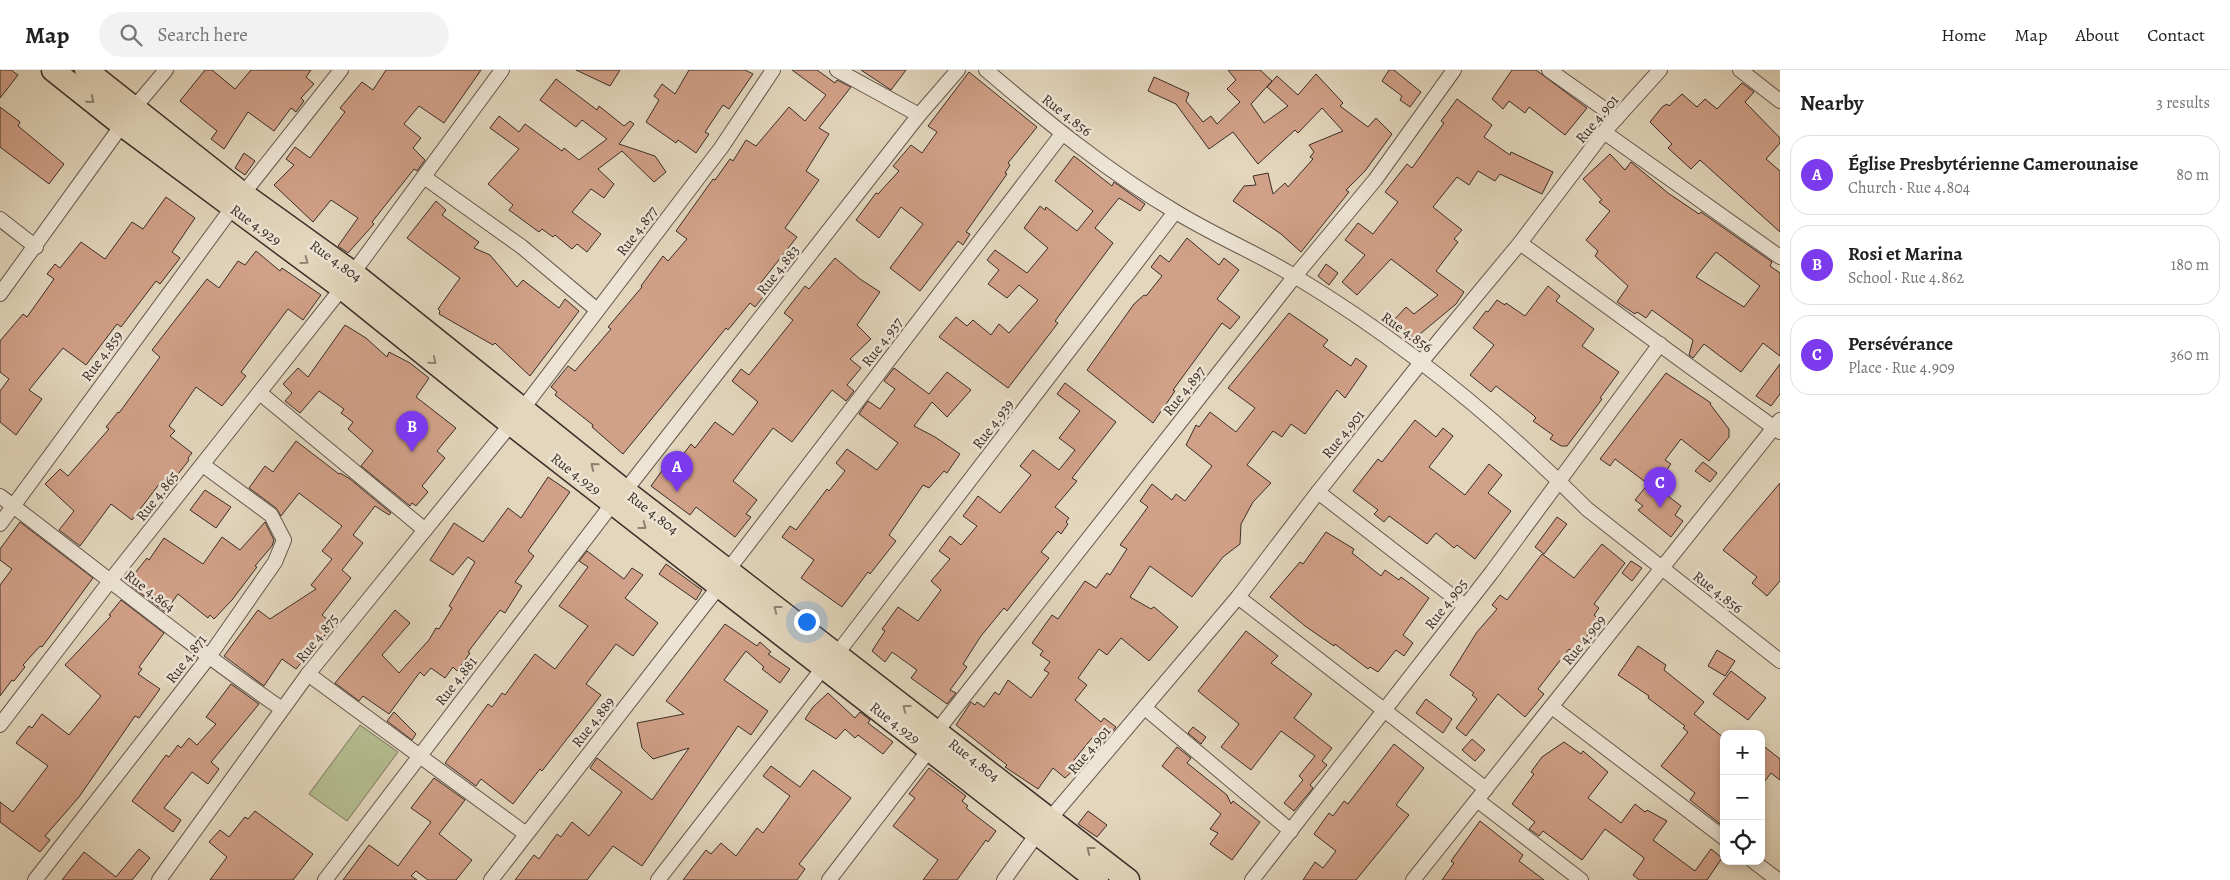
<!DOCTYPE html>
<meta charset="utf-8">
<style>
:root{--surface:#fff;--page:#f2f2f2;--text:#222;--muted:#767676;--line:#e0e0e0;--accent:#7c3aed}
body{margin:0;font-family:Alegreya,serif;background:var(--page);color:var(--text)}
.controls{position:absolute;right:15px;bottom:15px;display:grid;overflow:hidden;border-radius:10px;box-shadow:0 2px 8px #0003}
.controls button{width:45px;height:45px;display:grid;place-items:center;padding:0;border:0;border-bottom:1px solid var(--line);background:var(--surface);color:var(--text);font:25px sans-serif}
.you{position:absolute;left:806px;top:551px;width:18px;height:18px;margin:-12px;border:4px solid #fff;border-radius:50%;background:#1a73e8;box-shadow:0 0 0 8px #1a73e833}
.badge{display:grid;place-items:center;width:32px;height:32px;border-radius:50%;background:var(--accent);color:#fff;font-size:16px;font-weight:700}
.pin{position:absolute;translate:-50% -41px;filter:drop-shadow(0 1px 2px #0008)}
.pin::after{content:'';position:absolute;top:26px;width:18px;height:15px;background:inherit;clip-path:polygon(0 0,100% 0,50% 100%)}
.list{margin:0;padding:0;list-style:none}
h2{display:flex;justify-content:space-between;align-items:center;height:65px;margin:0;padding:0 20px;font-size:21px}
h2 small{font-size:16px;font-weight:400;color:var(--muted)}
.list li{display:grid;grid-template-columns:32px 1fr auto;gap:15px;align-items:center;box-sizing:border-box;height:80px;margin:0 10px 10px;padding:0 10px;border:1px solid var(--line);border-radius:20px}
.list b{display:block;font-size:19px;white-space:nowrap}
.list p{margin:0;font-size:16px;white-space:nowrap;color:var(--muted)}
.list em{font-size:16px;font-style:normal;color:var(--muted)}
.icon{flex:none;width:28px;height:28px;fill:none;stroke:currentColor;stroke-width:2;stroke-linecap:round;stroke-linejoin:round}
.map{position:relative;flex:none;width:1780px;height:810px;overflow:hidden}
header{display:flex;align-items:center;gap:30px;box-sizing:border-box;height:70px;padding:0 25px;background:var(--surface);border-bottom:1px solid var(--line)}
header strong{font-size:24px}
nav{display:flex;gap:28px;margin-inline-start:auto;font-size:18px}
.search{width:350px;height:45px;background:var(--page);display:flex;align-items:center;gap:12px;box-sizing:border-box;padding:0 18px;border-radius:28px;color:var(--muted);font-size:19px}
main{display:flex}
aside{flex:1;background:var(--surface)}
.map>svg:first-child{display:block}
</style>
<header>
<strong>Map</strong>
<div class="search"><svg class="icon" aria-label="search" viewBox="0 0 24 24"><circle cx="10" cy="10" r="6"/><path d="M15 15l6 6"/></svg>Search here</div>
<nav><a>Home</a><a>Map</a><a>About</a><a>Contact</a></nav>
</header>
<main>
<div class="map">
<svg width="1780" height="810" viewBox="0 0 1780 810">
<rect width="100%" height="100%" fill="#e3d6bd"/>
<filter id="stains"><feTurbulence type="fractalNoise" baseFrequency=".004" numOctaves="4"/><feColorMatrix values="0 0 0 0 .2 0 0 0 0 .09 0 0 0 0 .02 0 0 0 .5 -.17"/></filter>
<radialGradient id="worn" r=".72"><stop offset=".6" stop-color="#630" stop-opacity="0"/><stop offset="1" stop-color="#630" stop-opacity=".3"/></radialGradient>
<polygon fill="#b4be91" stroke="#78765c" points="360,655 398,682 347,751 309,724"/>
<g fill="#d1a088" stroke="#3b2e28" fill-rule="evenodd">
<polygon points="0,0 11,0 18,5 0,28"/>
<polygon points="205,0 212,0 235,19 251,0 311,0 306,7 314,14 301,28 304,31 296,42 291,38 274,61 248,42 224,79 211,69 217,61 180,31"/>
<polygon points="386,0 481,0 444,53 419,36 404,54 421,68 413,78 425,90 417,101 414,99 372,152 374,154 348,183 338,176 358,148 331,130 313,152 274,115 294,95 286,89 295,77 310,88 345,42 340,38 362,12 373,20"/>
<polygon points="576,0 620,0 610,16"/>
<polygon points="689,0 745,0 753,4 729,39 723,35 705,62 709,64 696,83 678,70 676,73 646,52 659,30 654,26 662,14 675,24"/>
<polygon points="792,0 817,0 835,13 837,10 851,17 819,58 829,64 806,101 819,110 785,158 797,167 759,215 767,222 755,237 750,233 728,260 726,258 623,384 592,357 593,355 555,325 557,322 551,317 568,296 575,301 611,259 608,257 642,217 641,216 663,186 668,191 687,169 676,161 713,109 715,110 730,89 733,91 746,70 756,76 789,37 805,51 826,25"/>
<polygon points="861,0 906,0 891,20"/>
<polygon points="1228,0 1260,0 1272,11 1251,34 1264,53 1288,36 1267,17 1277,6 1298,25 1316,4 1343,33 1340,36 1368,57 1376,48 1392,64 1365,101 1346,120 1349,122 1301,182 1281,164 1233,131 1244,116 1256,115 1253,106 1268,103 1273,124 1285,113 1288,117 1313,89 1310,87 1314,82 1309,75 1343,61 1322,38 1298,63 1295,60 1258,94 1233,62 1209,79 1176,34 1148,21 1154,7 1189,23 1186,31 1203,52 1211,46 1217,54 1240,32 1227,19 1236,10"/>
<polygon points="1389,0 1394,0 1421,22 1410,37 1400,30 1402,26 1382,11"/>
<polygon points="1512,0 1536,0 1587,38 1565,65 1529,37 1525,43 1509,31 1503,39 1492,29"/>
<polygon points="969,2 1037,57 1008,93 1010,95 1005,103 1007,104 966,162 970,164 963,175 958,171 920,221 890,198 923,154 901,137 879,168 856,150 876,123 878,124 899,101 893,96 911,75 922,83 937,62 928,56"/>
<polygon points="556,9 597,40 599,36 624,56 630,51 634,54 619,74 655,86 666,102 654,112 622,81 598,99 614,114 604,128 591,119 572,142 601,164 587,182 577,174 572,179 555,165 553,167 542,159 539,162 509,140 513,135 488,114 519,79 490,58 499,46 519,62 525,54 562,81 564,78 579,90 607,69 582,50 576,57 540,30"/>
<polygon points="1742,13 1754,22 1745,32 1780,68 1780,73 1766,89 1780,101 1780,162 1700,90 1691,99 1668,78 1672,74 1650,52 1662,37 1667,34 1669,36 1682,24 1697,37 1705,29 1717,39"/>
<polygon points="1457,29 1492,55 1484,67 1510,85 1511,82 1553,102 1542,124 1500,104 1495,111 1478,101 1469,115 1457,107 1433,137 1462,160 1454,169 1458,172 1436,201 1464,222 1456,234 1414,269 1394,250 1406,237 1414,244 1438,225 1391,189 1357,225 1342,212 1365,185 1345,170 1358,153 1373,164 1398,132 1385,122 1407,94 1412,98 1444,53 1441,51"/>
<polygon points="0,37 20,52 18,56 64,94 49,114 0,77"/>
<polygon points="244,83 255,91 245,105 235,98"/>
<path d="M1610 84 1625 100 1631 92 1668 123 1699 144 1701 142 1772 192 1770 196 1780 203V286L1763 273 1741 302 1704 274 1693 288 1689 285 1693 270 1652 240 1646 248 1637 242 1635 244 1617 232 1628 216 1595 186 1598 181 1586 170 1610 141 1599 132 1602 130 1583 109ZM1716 182 1760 216 1744 237 1696 207Z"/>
<polygon points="1074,86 1112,116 1114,112 1145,134 1140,141 1119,128 1095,158 1113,173 1055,251 1058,253 1008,318 939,267 956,247 967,256 973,250 991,265 999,254 1009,263 1038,230 1019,215 1007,228 988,214 999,200 987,190 995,180 1027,203 1048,178 1024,158 1040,136 1045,140 1046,137 1077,161 1093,141 1055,111"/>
<polygon points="166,127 195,148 172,182 180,188 160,214 156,211 121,257 117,254 86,295 63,278 29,320 42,329 16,365 0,352 0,321 9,309 0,302 0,271 23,244 27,247 54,209 47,204 55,194 60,198 81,172 105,189 132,152 143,159"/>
<polygon points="436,131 446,140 442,145 479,172 474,178 490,185 517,217 523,210 559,238 565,229 579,241 530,306 495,273 493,275 439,244 440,241 438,239 460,208 407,168"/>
<polygon points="1187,168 1219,195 1224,188 1239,200 1217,229 1240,247 1230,259 1222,253 1173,320 1175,321 1153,353 1087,300 1134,234 1144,225 1146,226 1162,206 1151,197 1160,185 1169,192"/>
<polygon points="256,181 280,201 282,198 321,225 303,250 288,239 241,302 246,306 222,336 196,317 169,356 175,361 170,366 192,383 188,388 189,390 171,413 169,411 165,417 160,413 132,450 111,434 80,476 59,460 74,441 45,414 60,399 68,406 109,359 106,357 118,342 119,343 160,287 152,280 207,209 219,218 238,191 245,195"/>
<polygon points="835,188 860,209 880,222 857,255 871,269 850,289 861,298 847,315 854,321 846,331 832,320 792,372 773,358 733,411 757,430 746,444 751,447 735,467 696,437 690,445 651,416 664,398 670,402 691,374 695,378 715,352 733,365 758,332 732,311 741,299 749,305 793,250 784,243 805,216 809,219"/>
<polygon points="1326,194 1338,203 1329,215 1318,206"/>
<polygon points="1548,216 1560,226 1556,231 1594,259 1582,276 1619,302 1600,328 1602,329 1567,376 1561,376 1550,369 1553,365 1533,351 1536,348 1532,344 1496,316 1491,322 1470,305 1494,275 1473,258 1486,241 1488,242 1497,230 1505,235 1506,233 1525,246"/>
<polygon points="1289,243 1328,270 1323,276 1351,296 1356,288 1367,296 1345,328 1337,320 1305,364 1291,354 1282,367 1273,361 1247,395 1271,413 1253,432 1241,454 1240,474 1223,487 1192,527 1150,496 1130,527 1151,539 1154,537 1178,557 1149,591 1121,568 1107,585 1099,579 1078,608 1087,615 1075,630 1101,652 1104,648 1116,657 1102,674 1092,668 1074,690 1080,694 1065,708 1053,698 1038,719 1005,697 1007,695 956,655 971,632 975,635 977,632 984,637 995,622 999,625 1008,610 1031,628 1049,603 1044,600 1050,592 1040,585 1043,581 1032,573 1052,545 1058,549 1085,511 1096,518 1107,503 1110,505 1127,479 1120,475 1148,437 1140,431 1152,414 1172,430 1176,424 1185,431 1212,396 1186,375 1196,355 1199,357 1210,342 1236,362 1255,338 1228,318"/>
<polygon points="345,255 366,268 387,287 389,282 410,293 429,308 416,327 456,358 437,381 445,388 422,416 428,422 416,436 412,433 410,436 361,396 373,381 348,359 353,352 341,343 344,339 319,321 300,343 285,331 292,323 283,314 298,298 308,307"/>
<polygon points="1780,294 1780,324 1771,336 1756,326"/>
<polygon points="894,298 929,324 947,302 971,320 947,347 932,332 914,356 935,367 960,384 947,403 944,401 929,418 923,415 889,465 896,471 870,504 868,502 842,537 801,508 814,490 782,467 790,456 796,460 827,419 829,421 845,401 836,393 847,379 877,400 898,373 859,344 868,331 880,339 895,319 884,311"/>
<polygon points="1666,303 1711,333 1710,334 1729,359 1729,367 1709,391 1681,369 1665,390 1671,394 1655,416 1681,436 1675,445 1683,451 1671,467 1638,440 1643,436 1635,430 1648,414 1615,389 1610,396 1600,389"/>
<polygon points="1065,313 1116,352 1072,408 1077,411 1055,437 1069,448 1066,452 1068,454 1061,464 1058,461 1041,482 1049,488 1007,541 1004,538 981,566 963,594 967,597 950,620 956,623 947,634 911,608 917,600 892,582 885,592 872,581 885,561 882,559 898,537 918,551 941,520 931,511 950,489 939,481 950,466 961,475 977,456 963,446 978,426 1000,443 1031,405 1020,396 1033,380 1059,400 1075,380 1059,368 1080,341 1057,324"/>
<polygon points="1415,350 1436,367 1443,358 1453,366 1429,397 1465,425 1489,394 1502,405 1488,423 1511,441 1475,489 1457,475 1454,478 1436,463 1427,474 1389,446 1384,452 1374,444 1378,440 1353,421 1378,389 1382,392"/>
<polygon points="296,371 339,404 340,403 350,409 391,443 389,445 375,436 353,465 363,473 342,500 351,508 322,545 332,553 305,584 307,586 296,599 282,589 264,616 224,586 258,540 270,549 316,519 311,515 332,489 322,481 342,456 299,423 281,446 276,438 249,418 265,396 273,402"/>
<polygon points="1703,392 1717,403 1710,412 1695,401"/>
<polygon points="548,407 570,422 528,481 534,486 515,512 522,516 505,543 500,540 468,582 470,583 457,601 453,597 445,608 431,598 424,606 420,602 389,644 363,626 359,631 335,613 395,540 410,553 382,585 399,603 429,570 436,558 439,559 452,538 449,536 475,492 468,487 453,505 430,490 454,453 483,472 508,438 521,448"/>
<polygon points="1780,413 1780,511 1767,526 1752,513 1757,507 1723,480"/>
<polygon points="205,420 231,437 216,458 190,440"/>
<polygon points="1557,447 1567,454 1544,484 1535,477"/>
<polygon points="20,452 93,508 42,577 40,576 23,595 25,597 14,611 12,610 0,626 0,515 12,499 0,490 0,479"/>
<polygon points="265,452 274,470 272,476 255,496 257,497 232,530 214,549 210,545 208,548 178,524 165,542 131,516 136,511 131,508 147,488 149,490 164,468 203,494 222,467 240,480"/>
<polygon points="1326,462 1354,479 1352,483 1381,506 1385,500 1399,510 1401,507 1429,528 1403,565 1413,573 1404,586 1396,580 1378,602 1370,597 1368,599 1335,574 1334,576 1305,556 1270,527 1300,492 1303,494"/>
<polygon points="1602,474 1625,493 1594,534 1599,538 1594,545 1600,550 1574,582 1569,579 1538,619 1544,624 1525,647 1498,624 1466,666 1456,658 1477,629 1472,625 1474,623 1450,605 1477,562 1497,539 1492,535 1500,525 1507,530 1542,484 1574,508"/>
<polygon points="587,481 624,509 632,498 643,505 625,528 658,553 633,586 616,574 586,614 601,625 542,701 540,699 513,734 481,709 476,716 445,693 488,634 492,637 502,623 505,625 535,584 555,599 588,556 559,536 588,497 579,491"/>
<polygon points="1631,491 1642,498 1632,511 1622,503"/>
<polygon points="666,494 702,520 696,530 659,504"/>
<polygon points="121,530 164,563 139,597 142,599 138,604 160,619 139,648 135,646 79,727 45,766 50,770 40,782 0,752 0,732 13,742 48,696 16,673 29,656 32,658 42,644 69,665 101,626 65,595 111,546 109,545"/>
<polygon points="725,554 757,576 760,572 771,582 768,584 790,599 780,613 762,599 764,597 746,581 724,610 768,641 751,665 738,656 642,796 613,776 587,810 515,810 534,785 539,789 557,764 561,767 572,752 589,766 622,722 590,698 597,688 652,730 689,678 653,689 642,678 637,653 684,644 666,631"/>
<polygon points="1246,561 1278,586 1271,593 1312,624 1294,648 1332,678 1322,691 1327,695 1310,715 1313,718 1294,741 1284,733 1303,710 1299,706 1315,686 1281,661 1251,700 1221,677 1239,654 1198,621"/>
<polygon points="1638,576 1666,595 1664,600 1704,632 1694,644 1724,668 1724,757 1690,730 1695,723 1661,696 1688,662 1683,658 1685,656 1648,628 1649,626 1618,605"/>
<polygon points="1717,580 1735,591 1725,606 1708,596"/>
<polygon points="1731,601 1766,628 1748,650 1713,624"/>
<polygon points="231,614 259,634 211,692 219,699 208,714 192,702 164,738 181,750 173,762 132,731 166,685 169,687 178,675 181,678 189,668 197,675 216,654 206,647"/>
<polygon points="828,623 855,648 860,642 870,650 868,653 893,672 883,684 858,665 855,668 845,659 836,669 805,649 813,637"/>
<polygon points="1426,629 1452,649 1443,663 1416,643"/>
<polygon points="394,642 416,664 412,670 387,651"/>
<polygon points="1193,657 1206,667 1201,674 1188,663"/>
<polygon points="1472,669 1485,680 1475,691 1462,680"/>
<polygon points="1564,672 1581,684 1583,681 1608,702 1588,728 1621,753 1635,734 1645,742 1647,740 1667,751 1653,770 1695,801 1711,779 1722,788 1707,810 1639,810 1633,805 1644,789 1643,787 1605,759 1582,790 1543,761 1539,766 1529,759 1535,752 1512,734 1534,704 1531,702 1542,687"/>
<polygon points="1394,674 1424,698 1396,735 1409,745 1356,810 1303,810 1315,792 1323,798 1336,781 1314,764 1329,743 1333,746 1344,731 1348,734"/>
<polygon points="1761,674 1780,689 1780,710 1771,703 1761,716"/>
<polygon points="1177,677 1191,688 1187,693 1227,725 1231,734 1233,731 1260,752 1232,790 1210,774 1218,763 1210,759 1221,744 1162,696"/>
<polygon points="771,696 800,717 813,700 851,728 799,794 805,799 797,810 683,810 706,780 711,784 721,773 736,786 757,758 763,763 790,726 763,706"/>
<polygon points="929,698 966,726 962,731 968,736 966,738 996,761 988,772 986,770 957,810 923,810 938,790 893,756 915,728 909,724"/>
<polygon points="434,708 465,730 439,764 472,790 456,810 428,810 416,801 411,806 417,810 343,810 369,775 398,796 431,752 411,738"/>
<polygon points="255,741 313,784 293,810 210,810 227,787 209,772 220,760 229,767 245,747 248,749"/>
<polygon points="1088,741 1107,755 1097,767 1078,754"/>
<polygon points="1480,751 1523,785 1519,791 1544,810 1442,810 1454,793 1451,791"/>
<polygon points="139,779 150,788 132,810 62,810 84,782 116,807"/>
</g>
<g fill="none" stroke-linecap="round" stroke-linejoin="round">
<g stroke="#65584d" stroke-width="16">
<g id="street">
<polyline points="837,0 919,45"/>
<path d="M986 0C1046 51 1108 102 1176 142 1215 166 1257 183 1296 207 1402 271 1500 351 1587 439L1780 591"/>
<polyline points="1549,0 1617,48"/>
<polyline points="1740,0 1780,31"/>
<polyline points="134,38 166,0"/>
<polyline points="1604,62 1780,187"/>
<polyline points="424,107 522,177 597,240"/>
<polyline points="243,124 341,0"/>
<polyline points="0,149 36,177"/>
<polyline points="1520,173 1780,362"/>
<polyline points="353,203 502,0"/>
<polyline points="0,224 122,55"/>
<polyline points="260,323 425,460"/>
<polyline points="625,421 919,45 958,0"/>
<polyline points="1318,422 1465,536"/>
<path d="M0 426C94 497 185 572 282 639"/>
<polyline points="0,454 232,138"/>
<polyline points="728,500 1062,64"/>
<polyline points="1238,527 1486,719"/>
<polyline points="836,585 1175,142"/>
<polyline points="308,604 526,764"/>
<polyline points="1552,637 1724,768"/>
<polyline points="1145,638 1291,761"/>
<polyline points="0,655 110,511 342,218"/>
<polyline points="937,661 1295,206 1375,110 1454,0"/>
<polyline points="1477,730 1581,810"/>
<polyline points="1753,791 1778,810"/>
<polyline points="35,810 208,588 275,492 284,470 271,445 203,395"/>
<polyline points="159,810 308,604 511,354 721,78 773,0"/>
<polyline points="325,810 613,433"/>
<polyline points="491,810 720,515"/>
<polyline points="658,810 823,598"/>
<polyline points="829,810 929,680"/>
<polyline points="1004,810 1037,764 1238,527 1318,422 1422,291 1520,173 1604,62 1660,0"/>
<polyline points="1252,810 1492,502 1660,274"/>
<polyline points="1413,810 1780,350"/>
</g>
</g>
<g stroke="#3b2e28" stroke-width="25">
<g id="primary">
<polyline points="53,0 122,55 342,218 511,354 1097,810"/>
<polyline points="86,0 243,124 353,203 625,421 1128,810"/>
</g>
</g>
<use href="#street" stroke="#ede4d4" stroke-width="14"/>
<use href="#primary" stroke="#e3d6bd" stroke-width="22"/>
</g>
<defs><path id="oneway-chevron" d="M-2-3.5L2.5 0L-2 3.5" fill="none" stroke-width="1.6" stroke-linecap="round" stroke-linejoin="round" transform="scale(1.25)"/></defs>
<g stroke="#8f8272">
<use href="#oneway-chevron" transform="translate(91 30) rotate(39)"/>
<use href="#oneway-chevron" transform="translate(305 191) rotate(36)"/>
<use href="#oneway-chevron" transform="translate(433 291) rotate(39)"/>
<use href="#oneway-chevron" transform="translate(594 396) rotate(-141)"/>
<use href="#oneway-chevron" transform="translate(643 456) rotate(37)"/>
<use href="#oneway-chevron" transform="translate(777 539) rotate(-142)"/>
<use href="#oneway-chevron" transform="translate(906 638) rotate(-143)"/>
<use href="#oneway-chevron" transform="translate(1090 780) rotate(-142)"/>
</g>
<g text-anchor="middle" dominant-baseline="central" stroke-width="5" stroke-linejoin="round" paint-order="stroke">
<g font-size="15" fill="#3b2e28" stroke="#ede4d4">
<text transform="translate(1067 45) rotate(38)">Rue 4.856</text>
<text transform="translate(1597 49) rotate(-50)">Rue 4.901</text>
<text transform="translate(256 155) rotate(36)">Rue 4.929</text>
<text transform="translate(637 161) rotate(-53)">Rue 4.877</text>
<text transform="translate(336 191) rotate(36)">Rue 4.804</text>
<text transform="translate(778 200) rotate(-52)">Rue 4.883</text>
<text transform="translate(1407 262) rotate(35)">Rue 4.856</text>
<text transform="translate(882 272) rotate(-53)">Rue 4.937</text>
<text transform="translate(102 286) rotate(-54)">Rue 4.859</text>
<text transform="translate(1184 321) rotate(-52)">Rue 4.897</text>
<text transform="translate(993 354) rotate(-53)">Rue 4.939</text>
<text transform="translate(1343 364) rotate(-51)">Rue 4.901</text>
<text transform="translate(576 404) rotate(38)">Rue 4.929</text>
<text transform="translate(157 426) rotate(-52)">Rue 4.865</text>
<text transform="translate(653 443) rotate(38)">Rue 4.804</text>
<text transform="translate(150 521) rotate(37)">Rue 4.864</text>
<text transform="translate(1718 522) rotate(38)">Rue 4.856</text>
<text transform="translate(1446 534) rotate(-52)">Rue 4.905</text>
<text transform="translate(317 568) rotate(-51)">Rue 4.875</text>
<text transform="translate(1584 570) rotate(-51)">Rue 4.909</text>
<text transform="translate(186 589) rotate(-53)">Rue 4.871</text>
<text transform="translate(456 611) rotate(-52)">Rue 4.881</text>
<text transform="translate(593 652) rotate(-52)">Rue 4.889</text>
<text transform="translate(895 653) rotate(38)">Rue 4.929</text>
<text transform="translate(1089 680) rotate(-50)">Rue 4.901</text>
<text transform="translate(974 690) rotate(38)">Rue 4.804</text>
</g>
</g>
<rect width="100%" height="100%" filter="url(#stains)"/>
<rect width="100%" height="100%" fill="url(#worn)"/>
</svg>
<div class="controls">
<button>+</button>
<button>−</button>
<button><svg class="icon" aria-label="locate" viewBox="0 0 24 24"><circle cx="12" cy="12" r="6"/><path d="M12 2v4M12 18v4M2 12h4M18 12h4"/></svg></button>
</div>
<div class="you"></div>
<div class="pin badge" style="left:677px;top:422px">A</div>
<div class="pin badge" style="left:412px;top:382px">B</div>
<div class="pin badge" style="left:1660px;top:438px">C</div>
</div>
<aside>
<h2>Nearby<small>3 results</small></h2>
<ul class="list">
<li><span class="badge">A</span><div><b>Église Presbytérienne Camerounaise</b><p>Church · Rue 4.804</p></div><em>80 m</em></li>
<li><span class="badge">B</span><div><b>Rosi et Marina</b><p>School · Rue 4.862</p></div><em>180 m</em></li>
<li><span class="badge">C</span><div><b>Persévérance</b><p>Place · Rue 4.909</p></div><em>360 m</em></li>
</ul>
</aside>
</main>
